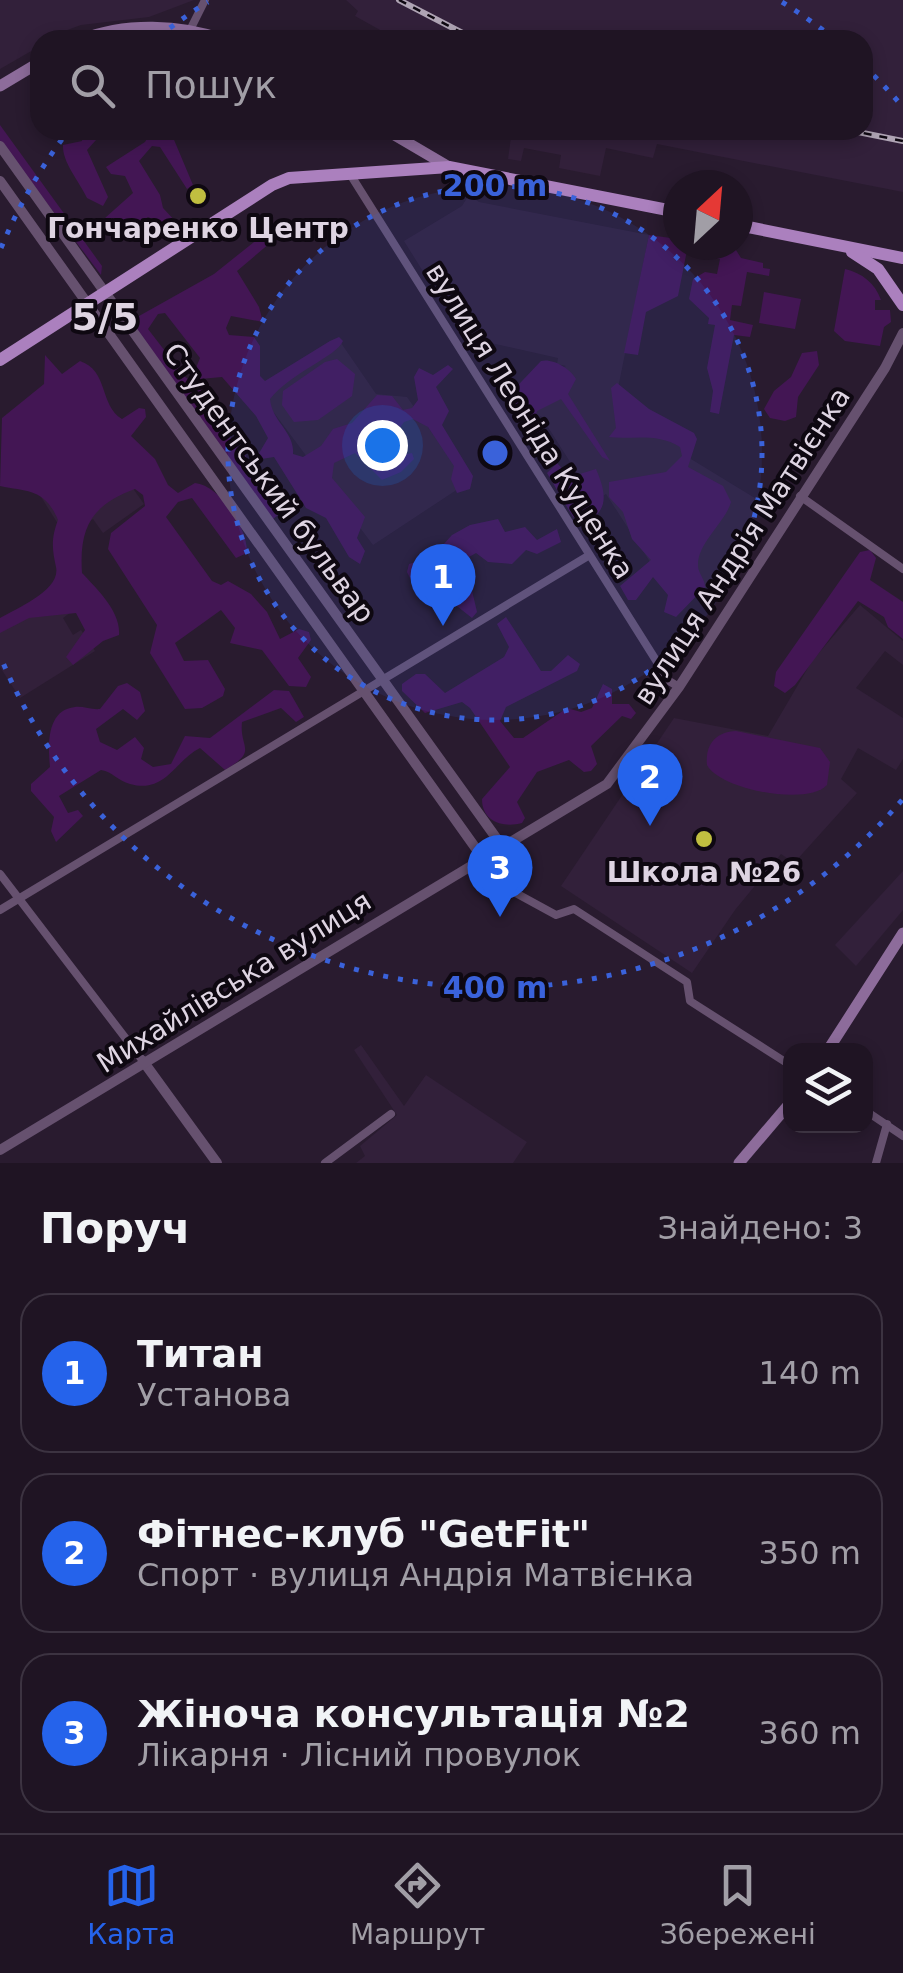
<!DOCTYPE html>
<html lang="uk">
<meta charset="utf-8">
<style>
:root{--surface:#1f1423;--page:#271d2b;--text:#f1f3f6;--muted:#a19ea6;--line:#3c3341;--accent:#2563eb}
body{margin:0;font-family:"DejaVu Sans",sans-serif;background:var(--page);color:var(--text)}
.controls{position:absolute;right:30px;bottom:30px;display:grid;overflow:hidden;border-radius:20px;box-shadow:0 5px 15px #0003}
.controls button{width:90px;height:90px;display:grid;place-items:center;padding:0;border:0;border-bottom:2px solid var(--line);background:var(--surface);color:var(--text);font:50px sans-serif}
.compass{position:absolute;left:663px;top:170px;width:90px;height:90px;border-radius:50%;background:var(--surface);box-shadow:0 5px 15px #0003;rotate:26deg}
.you{position:absolute;left:382px;top:445px;width:35px;height:35px;margin:-25px;border:8px solid #fff;border-radius:50%;background:#1a73e8;box-shadow:0 0 0 15px #1a73e833}
.badge{display:grid;place-items:center;width:65px;height:65px;border-radius:50%;background:var(--accent);color:#fff;font-size:32px;font-weight:700}
.pin{position:absolute;translate:-50% -82px;filter:drop-shadow(0 2px 5px #0008)}
.pin::after{content:'';position:absolute;top:52px;width:35px;height:30px;background:inherit;clip-path:polygon(0 0,100% 0,50% 100%)}
.list{margin:0;padding:0;list-style:none}
h2{display:flex;justify-content:space-between;align-items:center;height:130px;margin:0;padding:0 40px;font-size:42px}
h2 small{font-size:32px;font-weight:400;color:var(--muted)}
.list li{display:grid;grid-template-columns:65px 1fr auto;gap:30px;align-items:center;box-sizing:border-box;height:160px;margin:0 20px 20px;padding:0 20px;border:2px solid var(--line);border-radius:30px}
.list b{display:block;font-size:38px;white-space:nowrap}
.list p{margin:0;font-size:32px;white-space:nowrap;color:var(--muted)}
.list em{font-size:32px;font-style:normal;color:var(--muted)}
.icon{flex:none;width:55px;height:55px;fill:none;stroke:currentColor;stroke-width:2;stroke-linecap:round;stroke-linejoin:round}
.map{position:relative;flex:none;width:903px;height:1163px;overflow:hidden}
.search{position:absolute;background:var(--surface);box-shadow:0 5px 15px #0003;left:30px;right:30px;top:30px;height:110px;display:flex;align-items:center;gap:25px;box-sizing:border-box;padding:0 35px;border-radius:30px;color:var(--muted);font-size:38px}
.sheet{height:670px;background:var(--surface)}
nav{display:flex;justify-content:space-around;align-items:center;box-sizing:border-box;height:140px;border-top:2px solid var(--line);background:var(--surface);font-size:28px;color:var(--muted)}
nav a{display:grid;justify-items:center;gap:5px}
nav .on{color:var(--accent)}
.map>svg:first-child{display:block}
</style>
<div class="map">
<svg width="903" height="1163" viewBox="0 0 903 1163">
<rect width="100%" height="100%" fill="#291b2f"/>
<g fill="#32203a">
<polygon points="0,0 194,0 149,17 81,25 40,40 40,46 0,69"/>
<polygon points="346,0 903,0 903,192 657,144 653,158 606,148 600,176 559,168 561,155 524,148 521,161 508,159 512,130 863,130 863,40 398,40 355,16 358,11"/>
<polygon points="469,195 479,202 649,235 615,403 683,433 686,456 763,503 704,599 654,568 606,494 583,508 568,469 572,465 541,416 535,419 517,391 566,366 557,364 558,358 464,337 404,241 462,206"/>
<polygon points="341,343 376,394 407,397 467,483 373,545 263,398"/>
<polygon points="92,431 144,504 103,533 93,519 65,535 28,476"/>
<polygon points="56,589 71,612 63,618 73,635 81,630 95,651 20,698 0,667 0,624"/>
<polygon points="860,605 903,641 903,665 885,651 856,688 903,718 903,759 896,770 858,748 841,779 857,793 794,863 781,854 735,910 692,973 561,886 674,718 768,736 812,661"/>
<polygon points="903,871 903,910 856,966 835,945"/>
<polygon points="361,1045 404,1106 426,1075 527,1142 513,1163 356,1163 365,1156 360,1146 397,1115 354,1050"/>
</g>
<g fill="#431654">
<polygon points="0,125 102,266 101,275 0,141"/>
<path d="M83 130H105L87 150 108 197 103 206 87 198C79 181 62 162 63 145L82 141Z"/>
<polygon points="152,130 174,130 172,135 193,185 187,189 160,147 152,146 139,161 160,195 163,208 176,222 169,227 148,217 116,238 107,230 105,218 133,193 125,176 111,174 106,167 145,142"/>
<path d="M264 234 270 236V243L237 271 259 307 263 322 231 316 226 328 229 335 254 337 260 346V376L265 381 330 341 339 337 343 341C337 356 289 374 270 399 272 422 295 432 293 454L303 457 321 446 333 429 352 423 377 395 392 396 403 410 412 408 418 400 414 377 419 368 433 375 448 365 453 369 436 387 449 411 442 425 473 476 470 489 457 493 451 479 454 466 428 427 413 419 404 422 393 438 379 441 374 450 384 459 412 453 414 459 401 472 382 480 355 453 334 463 332 478 365 517 357 538 365 551 360 564 349 557 326 518 306 508 274 457 255 460 268 438 256 416 222 377 200 379 196 368 200 358 165 313 158 314 148 329 185 377 200 386 208 410 246 456 252 480 278 515 273 519 129 321V316H139L214 274Z"/>
<polygon points="649,235 678,239 678,245 688,245 678,296 646,312 638,355 624,353"/>
<polygon points="699,245 736,250 741,258 763,263 763,268 770,269 769,276 747,272 741,306 732,305 730,320 753,325 750,337 734,335 719,414 710,412 713,391 707,368 715,325 708,324 709,318 689,299 693,279 705,272 717,274 720,259 708,257"/>
<path d="M845 269C862 273 875 283 881 300H875V310H890L891 322 884 327 880 346 845 341 834 331Z"/>
<polygon points="764,292 801,299 795,329 759,323"/>
<polygon points="817,351 819,365 798,397 796,417 785,421 770,418 764,409 774,391 791,377 802,353"/>
<path d="M45 355 62 374 80 361C109 371 99 405 122 419L139 408 145 409 146 417 131 436 155 459 168 485 178 493 195 483C221 486 248 529 247 553L236 558 192 498 178 502 166 517 212 581 221 585 228 581 251 594 267 612 280 639 299 629 309 632 311 640 298 658 311 677 306 687 289 686 262 650 230 643 235 628 221 610 175 643 184 661 208 660 225 689 223 696 202 708 185 709 150 653 157 625 108 549 111 533 145 506 143 495 135 489C91 505 79 528 82 573 98 590 121 612 119 635L103 641 73 665 66 657 85 630 76 613 29 618 0 633V618C17 608 61 590 56 567 52 549 51 538 58 520 45 489 29 492 0 486L2 418 44 384Z"/>
<polygon points="337,359 355,374 352,396 318,420 294,422 282,405 283,391 325,362"/>
<path d="M541 361C552 358 570 368 576 379L568 394 610 461 602 457 561 399 537 411 535 419 542 438 532 442 504 400Z"/>
<path d="M617 383 649 409 694 433 697 439 688 467 723 486 731 502C725 523 697 543 698 566 698 573 705 579 705 587L676 617 664 612 668 595 653 577 636 600H628L620 586 651 560 632 539 623 512 609 497V482L666 472 682 456 680 447C657 432 631 440 609 437L616 428 611 388Z"/>
<path d="M557 463 570 477 596 469C605 490 611 511 585 522L573 517 547 473Z"/>
<polygon points="498,519 505,532 525,527 537,540 557,529 561,542 537,554 526,550 512,564 488,562 476,553 462,561 459,569 470,582 477,612 472,618 448,599 443,588 418,594 407,572 409,564 432,557 452,535 470,525"/>
<polygon points="870,550 876,558 870,580 903,602 903,639 888,627 884,617 858,601 795,685 785,693 774,686 776,672 860,552"/>
<path d="M506 617 541 671H551L568 655 580 664 577 671 506 707 500 721 514 738H523L567 708 581 712 592 708 603 684 612 689V704H629L636 713 631 719 622 716 591 746 597 764 591 771 584 772 569 760 537 772 517 802 525 818 522 823C503 828 482 822 482 799L510 767 470 708 462 702 425 713 402 691V684L416 674H425L445 693 504 657 509 647 497 624Z"/>
<path d="M127 683 140 692 145 711 137 720 123 709 96 729 100 742 117 750 135 737 144 748 141 759 153 767 171 764 185 736 210 738 274 690 289 691 304 717 296 722 281 708 242 722C239 749 259 750 225 770L200 748C175 760 166 794 130 784 118 781 113 772 101 770L59 796 68 813 78 810 83 816 56 842 51 831 54 817 31 791V784L50 767C48 746 46 710 75 707 83 706 92 710 100 709L118 686Z"/>
<path d="M736 731 820 748 830 762 827 785C808 806 720 790 707 765 705 745 715 732 736 731Z"/>
</g>
<g fill="none" stroke-linecap="round" stroke-linejoin="round">
<g stroke="#66516f" stroke-width="8">
<polyline points="190,30 205,0"/>
<polyline points="350,174 669,681 679,687"/>
<polyline points="800,496 903,569"/>
<polyline points="482,857 512,891 556,915 574,909 687,982 690,1001 790,1065"/>
<polyline points="0,874 143,1061"/>
<polyline points="0,910 588,556"/>
<polyline points="866,1111 903,1136"/>
<polyline points="325,1163 391,1114"/>
<polyline points="876,1163 887,1124"/>
</g>
<g stroke="#66516f" stroke-width="10">
<polyline points="0,146 502,846"/>
<polyline points="0,181 482,857"/>
<polyline points="143,1061 217,1163"/>
<polyline points="0,1150 607,784 679,687 885,368 903,333"/>
</g>
<g stroke="#8d6c9b" stroke-width="11">
<path d="M80 40C125 22 180 24 225 40"/>
<polyline points="0,86 40,62"/>
<polyline points="386,130 449,167"/>
<polyline points="828,1050 903,933"/>
<polyline points="739,1163 790,1103"/>
</g>
<g stroke="#ab80be" stroke-width="12">
<polyline points="738,225 903,258"/>
<polyline points="852,252 878,269 903,305"/>
<polyline points="0,360 272,185 289,178 449,167 678,212"/>
</g>
<g stroke="#afa4b4" stroke-width="6">
<g id="rail">
<polyline points="399,0 476,40"/>
<polyline points="848,130 903,141"/>
</g>
</g>
<use href="#rail" stroke="#0e0811" stroke-width="2.5" stroke-dasharray="8" stroke-linecap="butt"/>
</g>
<circle cx="495" cy="453" r="267" fill="#3a62da" fill-opacity=".12"/>
<g fill="none" stroke="#3a62da" stroke-width="5" stroke-dasharray="5 10">
<circle cx="495" cy="453" r="267"/>
<path d="M902 800A535 535 0 0 1 1 658M1 248A535 535 0 0 1 68 131M158 37A535 535 0 0 1 208 2M782 2A535 535 0 0 1 832 37M863 65A535 535 0 0 1 902 106"/>
</g>
<g fill="#c0be40" stroke="#0e0811" stroke-width="4">
<circle cx="198" cy="196" r="10"/>
<circle cx="704" cy="839" r="10"/>
</g>
<g text-anchor="middle" dominant-baseline="central" stroke-width="8" stroke-linejoin="round" paint-order="stroke">
<g font-size="28" font-weight="bold" fill="#ded4e2" stroke="#0e0811">
<text x="198" y="228">Гончаренко Центр</text>
<text x="704" y="872">Школа №26</text>
</g>
<g font-size="28" fill="#ded4e2" stroke="#0e0811">
<text transform="translate(530 421) rotate(58)">вулиця Леоніда Куценка</text>
<text transform="translate(269 483) rotate(54)">Студентський бульвар</text>
<text transform="translate(742 546) rotate(-57)">вулиця Андрія Матвієнка</text>
<text transform="translate(234 982) rotate(-32)">Михайлівська вулиця</text>
</g>
<g font-size="38" font-weight="bold" fill="#ded4e2" stroke="#0e0811">
<text x="105" y="317">5/5</text>
</g>
</g>
<circle cx="495" cy="453" r="15" fill="#3a62da" stroke="#0e0811" stroke-width="5"/>
<g font-size="30" text-anchor="middle" font-weight="bold" fill="#3a62da" stroke="#0e0811" stroke-width="8" stroke-linejoin="round" paint-order="stroke">
<text x="495" y="196">200 m</text>
<text x="495" y="998">400 m</text>
</g>
</svg>
<div class="controls">
<button><svg class="icon" aria-label="layers" viewBox="0 0 24 24"><path d="M12 4l9 5-9 5-9-5zM3 14l9 5 9-5"/></svg></button>
</div>
<svg class="compass" viewBox="-18 -18 36 36"><path d="M0-13l5 13h-10z" fill="#e53935"/><path d="M0 13l5-13h-10z" fill="#a19ea6"/></svg>
<div class="you"></div>
<div class="pin badge" style="left:443px;top:626px">1</div>
<div class="pin badge" style="left:650px;top:826px">2</div>
<div class="pin badge" style="left:500px;top:917px">3</div>
<div class="search"><svg class="icon" aria-label="search" viewBox="0 0 24 24"><circle cx="10" cy="10" r="6"/><path d="M15 15l6 6"/></svg>Пошук</div>
</div>
<section class="sheet">
<h2>Поруч<small>Знайдено: 3</small></h2>
<ul class="list">
<li><span class="badge">1</span><div><b>Титан</b><p>Установа</p></div><em>140 m</em></li>
<li><span class="badge">2</span><div><b>Фітнес-клуб &quot;GetFit&quot;</b><p>Спорт · вулиця Андрія Матвієнка</p></div><em>350 m</em></li>
<li><span class="badge">3</span><div><b>Жіноча консультація №2</b><p>Лікарня · Лісний провулок</p></div><em>360 m</em></li>
</ul>
</section>
<nav>
<a class="on"><svg class="icon" aria-label="map" viewBox="0 0 24 24"><path d="M3 6l6-2 6 2 6-2v14l-6 2-6-2-6 2zM9 4v14M15 6v14"/></svg>Карта</a>
<a><svg class="icon" aria-label="directions" viewBox="0 0 24 24"><path d="M12 3l9 9-9 9-9-9zM9 14v-3h6M13 9l2 2-2 2"/></svg>Маршрут</a>
<a><svg class="icon" aria-label="saved" viewBox="0 0 24 24"><path d="M7 4h10v16l-5-4-5 4z"/></svg>Збережені</a>
</nav>
